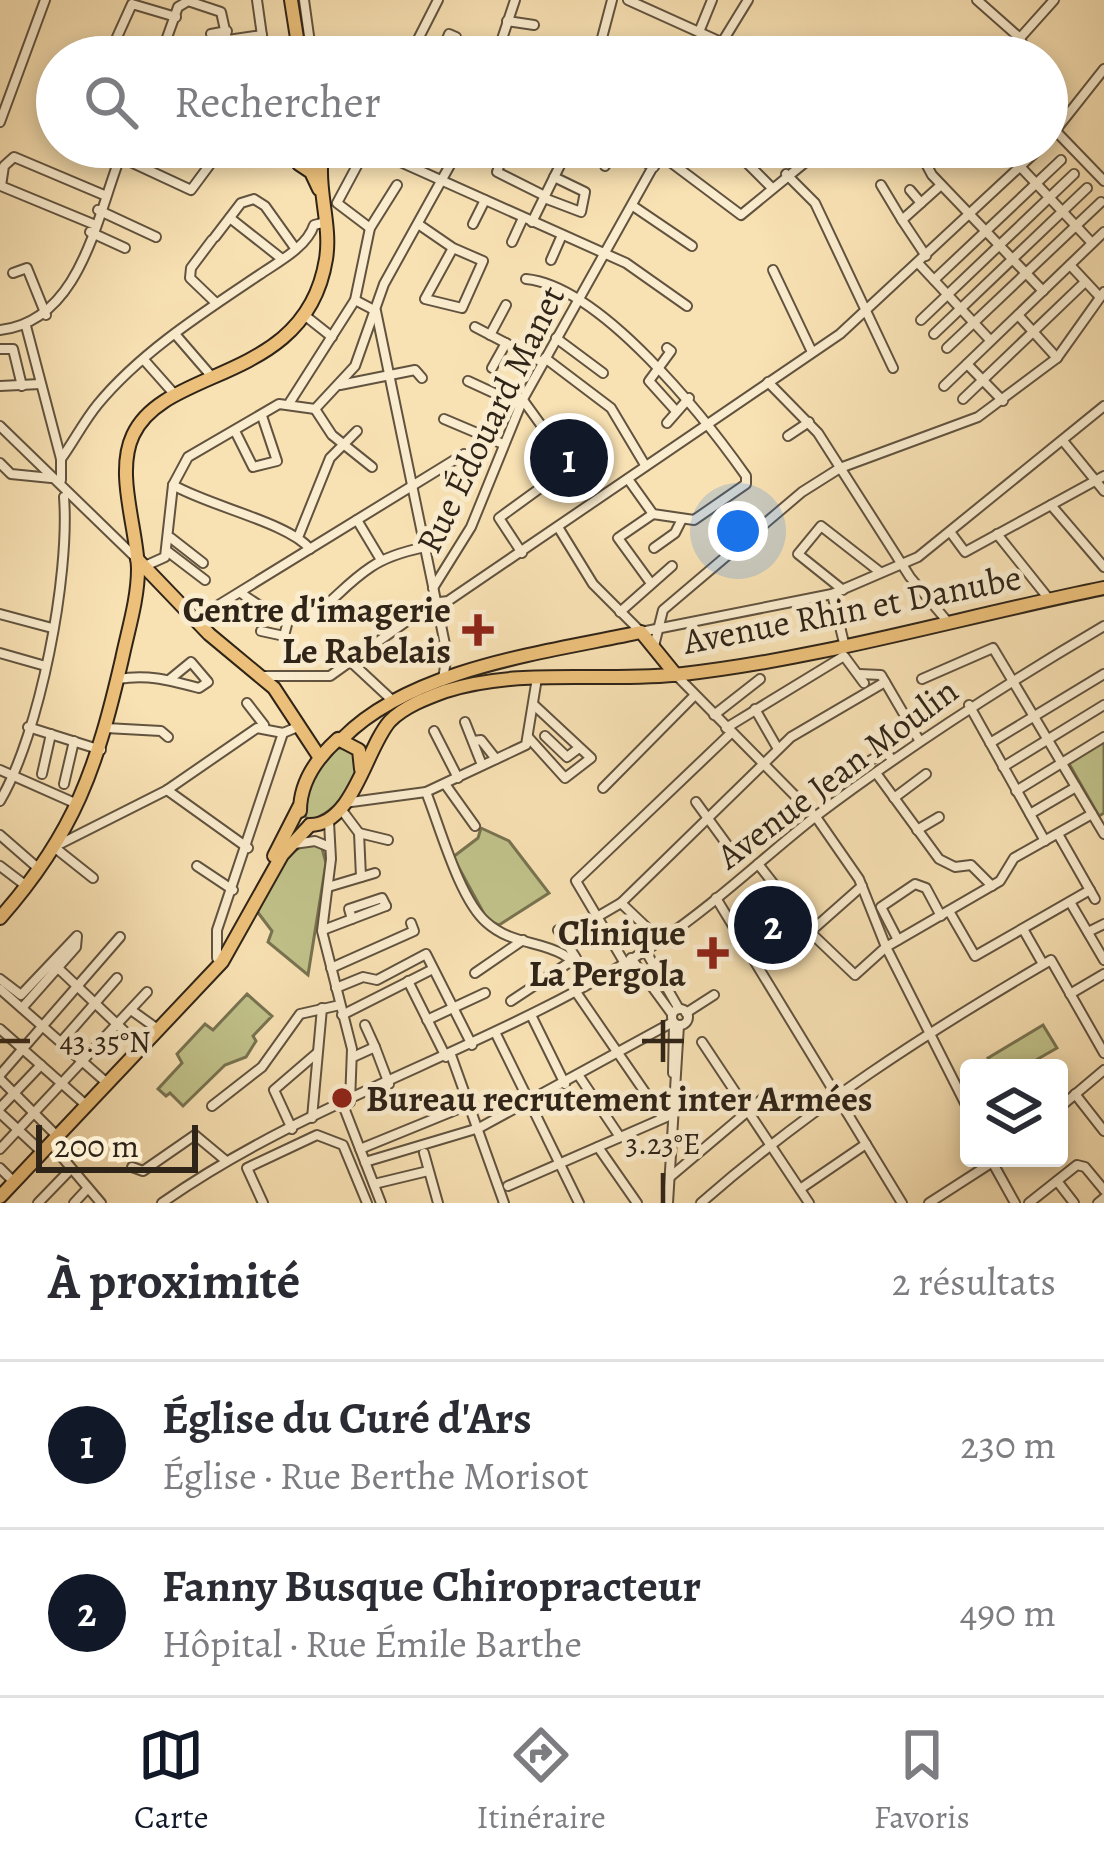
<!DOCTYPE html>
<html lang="fr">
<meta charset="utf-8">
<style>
:root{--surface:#fff;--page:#f2f2f3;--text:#2b2b33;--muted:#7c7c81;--line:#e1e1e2;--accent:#111827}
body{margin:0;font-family:Alegreya,serif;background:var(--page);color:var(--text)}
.controls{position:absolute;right:36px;bottom:36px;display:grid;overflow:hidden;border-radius:12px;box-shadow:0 6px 18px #0003}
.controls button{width:108px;height:108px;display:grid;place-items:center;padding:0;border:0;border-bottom:3px solid var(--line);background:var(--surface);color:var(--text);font:60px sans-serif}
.scale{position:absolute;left:36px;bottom:30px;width:162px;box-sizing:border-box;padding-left:12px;border:6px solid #2f2418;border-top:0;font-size:33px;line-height:42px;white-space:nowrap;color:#2f2418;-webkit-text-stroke:9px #faecce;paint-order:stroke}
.you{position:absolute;left:738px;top:531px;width:42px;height:42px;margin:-30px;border:9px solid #fff;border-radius:50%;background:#1a73e8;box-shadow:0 0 0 18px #1a73e833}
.badge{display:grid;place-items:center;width:78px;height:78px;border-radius:50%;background:var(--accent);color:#fff;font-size:39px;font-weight:700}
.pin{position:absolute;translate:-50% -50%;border:6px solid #fff;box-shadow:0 3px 12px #0006}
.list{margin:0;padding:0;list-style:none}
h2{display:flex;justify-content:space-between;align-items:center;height:156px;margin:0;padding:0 48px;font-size:51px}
h2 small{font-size:39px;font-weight:400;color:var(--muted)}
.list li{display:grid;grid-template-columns:78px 1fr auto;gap:36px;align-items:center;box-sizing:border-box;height:168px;padding:0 48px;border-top:3px solid var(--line)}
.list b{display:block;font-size:45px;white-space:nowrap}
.list p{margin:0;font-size:39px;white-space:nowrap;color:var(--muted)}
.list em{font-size:39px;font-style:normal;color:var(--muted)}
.icon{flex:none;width:66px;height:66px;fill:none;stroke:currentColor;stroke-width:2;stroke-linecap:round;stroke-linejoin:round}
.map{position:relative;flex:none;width:1104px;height:1203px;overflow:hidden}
.search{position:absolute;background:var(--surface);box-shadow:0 6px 18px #0003;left:36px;right:36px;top:36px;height:132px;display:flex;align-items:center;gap:30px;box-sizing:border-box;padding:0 42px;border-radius:66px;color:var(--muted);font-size:45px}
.sheet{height:492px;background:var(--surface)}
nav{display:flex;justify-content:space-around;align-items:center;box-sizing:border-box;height:168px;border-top:3px solid var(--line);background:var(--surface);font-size:33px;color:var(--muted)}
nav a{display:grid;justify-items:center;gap:6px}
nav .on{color:var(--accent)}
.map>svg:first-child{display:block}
</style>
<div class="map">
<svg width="1104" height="1203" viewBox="0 0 1104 1203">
<rect width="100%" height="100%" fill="#f8e1b3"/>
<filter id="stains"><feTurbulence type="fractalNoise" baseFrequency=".00167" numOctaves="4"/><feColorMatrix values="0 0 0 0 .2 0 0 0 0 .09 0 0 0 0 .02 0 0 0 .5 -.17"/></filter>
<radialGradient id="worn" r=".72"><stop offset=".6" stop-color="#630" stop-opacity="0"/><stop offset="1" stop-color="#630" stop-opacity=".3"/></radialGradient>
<g fill="#c1c28a" stroke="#787351" stroke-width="3">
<polygon points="1104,741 1104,813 1099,816 1068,762"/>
<path d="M337 748H351L359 761C350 792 338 810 308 822 294 794 319 768 337 748Z"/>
<polygon points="481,828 509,841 549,893 499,925 488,921 453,857 478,838"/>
<polygon points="310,841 322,848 326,863 308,975 268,942 272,931 256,910 285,857"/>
<polygon points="247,994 272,1016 253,1036 256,1041 246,1057 225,1065 183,1106 170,1093 166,1096 158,1089 182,1063 177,1054 205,1024 213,1030"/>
<polygon points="1043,1025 1057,1048 1022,1068 994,1068 988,1058"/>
</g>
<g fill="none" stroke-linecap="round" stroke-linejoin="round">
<g stroke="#61533f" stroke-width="12">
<g id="minor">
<polyline points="257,0 265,57"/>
<polyline points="304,0 312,57"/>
<polyline points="628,0 754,57"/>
<polyline points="977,0 1020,38 1028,57"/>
<polyline points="507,21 534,25"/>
<polyline points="699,32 712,0"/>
<polyline points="211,34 227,31"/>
<polygon points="449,34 456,37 448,54 442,51"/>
<polyline points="1020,38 1054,0"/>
<polyline points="228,40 262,35"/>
<polyline points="602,41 648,57"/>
<polyline points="108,57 132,4 176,17"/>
<polyline points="160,57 178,7 188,1 221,12 231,57"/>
<polyline points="409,57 438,0"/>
<polyline points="496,57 515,0"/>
<polyline points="597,57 612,0"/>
<polyline points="713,57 748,0"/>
<polyline points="854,57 871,46 900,57"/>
<polyline points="0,122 45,0"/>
<polyline points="1047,122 1104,181"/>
<polyline points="1047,141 1104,69"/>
<polyline points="266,147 298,163"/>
<polyline points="506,147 497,172 545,196"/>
<polyline points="531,147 562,161"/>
<polyline points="617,147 654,167"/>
<polyline points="917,147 932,175 1043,291"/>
<polyline points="987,147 987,153 1015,161 1092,243"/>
<polyline points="321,148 366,147"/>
<polyline points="900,149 904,147"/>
<polyline points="735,151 772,188"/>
<polyline points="661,155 741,215 824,147"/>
<polyline points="120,157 191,190 214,159 209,147"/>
<polyline points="970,158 987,153"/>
<polyline points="605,166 615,147"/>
<polyline points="786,174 815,203 893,368"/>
<polyline points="881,185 902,220"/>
<polyline points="910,190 921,203"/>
<polyline points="544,198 581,212 585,192 554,177"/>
<polyline points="633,206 692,246"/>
<polyline points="98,210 156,237"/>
<polyline points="230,218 282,259"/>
<polyline points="532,222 569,147"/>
<polyline points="93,224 1,186 4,166 14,157 104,195"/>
<polyline points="473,224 485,200"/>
<polyline points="421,226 453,248 425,299 462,308 483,261 453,248"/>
<polyline points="370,228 337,203 367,147 626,263 687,306"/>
<polyline points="90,232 125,248"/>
<polyline points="215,237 241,203 254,199 265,206 295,248"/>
<polyline points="212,240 191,268 190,278 216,303"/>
<polyline points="512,242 523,218"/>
<polyline points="926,256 902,220 941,185"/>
<polyline points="551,260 562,235"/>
<polyline points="918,263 990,340"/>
<polyline points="1070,265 1099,296"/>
<polyline points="773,270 812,352"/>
<polyline points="13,273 27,268 46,315"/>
<path d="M526 279C601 286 705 418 746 476V484L694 520 653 514 628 479"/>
<polyline points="934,280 1061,160"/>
<polyline points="355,300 376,311 447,654 443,679"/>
<polyline points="303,314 332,337"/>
<polyline points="1018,315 1057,358"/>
<polyline points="921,320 1074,174"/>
<polyline points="26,326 61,459 61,480"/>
<polyline points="475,327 542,362"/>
<path d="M0 330C83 321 97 212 124 147"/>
<polyline points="175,334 213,378"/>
<polyline points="934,334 1087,188"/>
<polyline points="490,335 506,305"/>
<polyline points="556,338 603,373"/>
<polyline points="667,348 671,351 649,381 676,411"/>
<polyline points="947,348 1101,202"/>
<polyline points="0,349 13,349 22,386"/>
<polyline points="545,358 611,408 645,465"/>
<polyline points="145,361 176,396"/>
<polyline points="967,364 1003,401"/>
<polyline points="492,368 506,343"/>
<polyline points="468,381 520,405"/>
<polyline points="768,382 818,433 910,577 947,621"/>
<polyline points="340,385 415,370 422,378"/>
<polyline points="0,386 40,384"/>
<polyline points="944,386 1104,232"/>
<polyline points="963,399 1085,282"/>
<polyline points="523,400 554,443"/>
<polyline points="290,402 355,300 370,228 397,185"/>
<polyline points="315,409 332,435 372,467"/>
<polyline points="444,419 503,444"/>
<polyline points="667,423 689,398"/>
<polyline points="0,426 137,559"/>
<polyline points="236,433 253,467 277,461 262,416"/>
<polyline points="788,436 809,422"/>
<polyline points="1064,442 1104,491"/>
<path d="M61 459C74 441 84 421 98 404 141 352 204 312 259 275 278 262 307 247 314 225L326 222"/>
<polyline points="0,463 11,474 51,478"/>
<path d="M173 485C209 506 289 523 310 549"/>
<polyline points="1051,505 1104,567"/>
<polyline points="357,520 381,560"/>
<polyline points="558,527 593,584 641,632 832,594 918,557 1104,406"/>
<polyline points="951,533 965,552 1104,476"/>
<polyline points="997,534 1049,599"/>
<polyline points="299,535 330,458 357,431"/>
<polyline points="171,538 203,563"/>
<polyline points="654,548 675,533 682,519"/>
<polyline points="167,551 205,580"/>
<polyline points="522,553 499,518 554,478 540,456 564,436"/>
<polyline points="145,566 165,557 173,485 188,457 279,404 315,409 355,366 384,284 460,147"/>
<polyline points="650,582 618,538 653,514"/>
<polyline points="433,588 471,527 523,399 664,147"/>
<polyline points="843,590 798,554 821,526 880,572"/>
<path d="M241 593C315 648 318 602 371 567 387 556 406 551 425 547"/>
<polyline points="832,594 844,643"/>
<polyline points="212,609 464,454"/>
<polyline points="620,612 672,566"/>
<polyline points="0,614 52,628"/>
<polyline points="261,631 284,636 289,617"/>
<polyline points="654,646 663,610 802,492 840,468 978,417 1057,358 1104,292"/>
<polyline points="0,653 42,665"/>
<polyline points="350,661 393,701"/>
<polyline points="859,674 881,675 919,740"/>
<polyline points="263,676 330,676 432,603 448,601 840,334 1041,147"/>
<polyline points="677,676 816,817 859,879 886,947 969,1111"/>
<path d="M118 679C148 674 169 680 199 688L208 682 191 662 169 680"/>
<polyline points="922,679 993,648 1104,834"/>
<polyline points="247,703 264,725"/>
<polyline points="969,705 1045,841"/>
<polyline points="755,709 778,749"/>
<polyline points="714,715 760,679"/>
<polyline points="465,722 482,765"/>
<polyline points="28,727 101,750"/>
<polyline points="106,728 161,731 168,737"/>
<polyline points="726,728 844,656 864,683"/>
<polyline points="434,731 458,778"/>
<polyline points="545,736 567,757 579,748"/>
<polyline points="528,737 565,778 591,758 534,705"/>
<polyline points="473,741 481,740 496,759"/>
<polyline points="990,743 1104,674"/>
<polyline points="1003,767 1104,705"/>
<polyline points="0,770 77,804"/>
<polyline points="876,773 939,859 955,867 971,865 992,886"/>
<polyline points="42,774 51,734"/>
<polyline points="837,780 885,752 893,760"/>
<polyline points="64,784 74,741"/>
<polyline points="445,784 475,826"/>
<polyline points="603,788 693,697"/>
<polyline points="167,790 248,848"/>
<polyline points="1016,791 1104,737"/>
<path d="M426 792C440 827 459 898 486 922 520 953 560 933 591 982"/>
<polyline points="894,798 926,774"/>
<path d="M0 801C40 733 70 576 64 497"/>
<polyline points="696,802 731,850"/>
<polyline points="344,803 426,792 526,745 537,678"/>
<polyline points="341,809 359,833 361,877"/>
<polyline points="1030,814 1076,787"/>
<polyline points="329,822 331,859 322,931 352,1049 350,1102"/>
<polyline points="917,830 939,817"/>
<polyline points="359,833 388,840"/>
<polyline points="1058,834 1095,899"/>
<polyline points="0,835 39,869"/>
<polyline points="294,844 315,841 327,846"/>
<polyline points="758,864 802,920"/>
<polyline points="0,866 25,885"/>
<polyline points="197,866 233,890"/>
<polyline points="93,878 54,847 167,790 257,728 283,733 300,726"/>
<polyline points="862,886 810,932 855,975 886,947 1000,881 1014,858 1092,814"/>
<polyline points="328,887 375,873"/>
<polyline points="716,898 902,1203"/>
<polyline points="1070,902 1104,960"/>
<polyline points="621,903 661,941"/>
<polyline points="949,911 975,956 1090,890"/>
<polyline points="597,917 621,903 791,737 885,682"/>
<polyline points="352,919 349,909 382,898 386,906"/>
<polyline points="1023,929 1043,964"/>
<polyline points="323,930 386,906"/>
<polyline points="1088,932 1104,924"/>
<polyline points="898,940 881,907 915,884 926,888 941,916"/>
<polyline points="645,950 679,1009"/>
<polyline points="217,958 217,930 283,733"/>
<polyline points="631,958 672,1014"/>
<polyline points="624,962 576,881 730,734"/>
<polyline points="58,968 141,1047"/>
<polyline points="331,968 414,931 411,923"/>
<polyline points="475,973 523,940"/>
<polyline points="0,979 21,995 77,936 76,947 22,1008"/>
<polyline points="408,981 446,1057"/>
<polyline points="336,988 363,977 377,980 426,954 472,1045"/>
<polyline points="0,989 107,1083"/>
<polyline points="576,992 662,1117"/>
<polyline points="1070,994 1104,974"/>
<polyline points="511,1001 576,958 558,930"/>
<circle cx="680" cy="1017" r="8"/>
<polyline points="131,1010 159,1030"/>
<polyline points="686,1013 714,995"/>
<polyline points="342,1015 433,969"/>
<polyline points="532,1017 565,1084"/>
<polyline points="427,1020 485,993"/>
<polyline points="365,1025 375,1047"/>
<polyline points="0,1029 86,1105"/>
<polyline points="496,1034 579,1203"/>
<polyline points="61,1042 117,978"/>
<polyline points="702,1042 809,1203"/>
<polyline points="451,1055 504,1203"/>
<polyline points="353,1057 375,1047 389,1084"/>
<polyline points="673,1073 674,1023"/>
<polyline points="0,1075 120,937"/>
<polyline points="579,1076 620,1137"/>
<polyline points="0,1079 57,1136"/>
<polyline points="1075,1094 1104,1131"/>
<polyline points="343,1105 381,1203"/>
<polyline points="212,1106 262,1067 300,1014 340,1005"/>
<polyline points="0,1108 41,1065"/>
<polyline points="1059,1108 1104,1070"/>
<polyline points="0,1113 42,1152"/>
<polyline points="312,1118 322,1008"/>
<polyline points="292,1129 274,1090 317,1053"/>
<polyline points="50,1143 101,1203"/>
<polyline points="598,1147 637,1203"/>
<polyline points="0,1149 147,992"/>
<polyline points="360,1149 468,1105"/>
<polyline points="424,1153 438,1203"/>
<polyline points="990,1158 1015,1203"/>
<polyline points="365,1162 479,1128 673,1022"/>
<polyline points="132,1167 143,1171 195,1135 225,1160"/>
<polyline points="0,1168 13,1181"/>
<polyline points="670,1177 767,1095"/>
<polyline points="1057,1181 1074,1203"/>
<polyline points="374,1184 428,1171"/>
<polyline points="508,1186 671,1115"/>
<polyline points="800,1189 866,1144"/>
<polyline points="38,1203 71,1169"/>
<polyline points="74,1203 88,1188"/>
<path d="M162 1203C315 1095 503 1046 660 941 715 904 764 857 816 816 909 746 1004 685 1104 626"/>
<polyline points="263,1203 247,1168 317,1135 343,1145 367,1203"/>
<polyline points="668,1203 679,1025"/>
<path d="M701 1203C808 1109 929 1031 1051 960L1104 1053"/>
<polyline points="929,1203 999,1158"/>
<polyline points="1029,1203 1077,1165 1085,1167 1104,1190"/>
<polyline points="1098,1203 1104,1198"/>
</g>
</g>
<g stroke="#2f2418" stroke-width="16">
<g id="major">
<polyline points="291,0 300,57"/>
<polyline points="303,147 299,164 311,172 319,189"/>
<polyline points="318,170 325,159 320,147"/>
<polyline points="137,559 209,634 274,688 320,758"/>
<path d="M343 738C412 668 548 652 641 632L676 675"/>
<path d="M300 811C300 782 317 758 338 739L359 750 361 769"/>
<path d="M310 825C353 825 366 748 390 721 405 706 427 698 446 691 523 667 604 683 683 674 824 658 965 616 1104 588"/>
<polyline points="274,856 299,807"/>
<path d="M0 918C75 833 97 767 122 659 128 630 138 599 138 569 137 528 115 473 133 435 165 365 306 384 326 259 331 229 320 198 321 168"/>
<polyline points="0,1197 222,962 282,855 310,825"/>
</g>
</g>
<use href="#minor" stroke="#faecce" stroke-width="8"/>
<use href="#major" stroke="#ecc07a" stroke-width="12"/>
</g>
<path fill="none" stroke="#2f2418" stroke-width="4.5" d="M663 1020V1062M0 1041H30M642 1041H684M663 1173V1203"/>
<g fill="#8f2418" stroke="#faecce" stroke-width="4.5">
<path d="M472 612h12v12h12v12h-12v12h-12v-12h-12v-12h12z"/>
<path d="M707 935h12v12h12v12h-12v12h-12v-12h-12v-12h12z"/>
<circle cx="342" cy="1098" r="12"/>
</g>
<g text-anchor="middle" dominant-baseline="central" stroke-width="10" stroke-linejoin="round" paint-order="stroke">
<g font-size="36" fill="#2f2418" stroke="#faecce">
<text transform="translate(490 419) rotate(-64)">Rue Édouard Manet</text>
<text transform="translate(852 609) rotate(-11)">Avenue Rhin et Danube</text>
<text transform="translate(837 773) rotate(-37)">Avenue Jean Moulin</text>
</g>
<g font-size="36" font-weight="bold" fill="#2f2418" stroke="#faecce" text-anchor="end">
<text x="451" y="609">Centre d'imagerie<tspan x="451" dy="41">Le Rabelais</tspan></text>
<text x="686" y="932">Clinique<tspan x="686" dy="41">La Pergola</tspan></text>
<text x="366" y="1098" text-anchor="start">Bureau recrutement inter Armées</text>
</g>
</g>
<g font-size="30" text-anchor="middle" fill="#2f2418" stroke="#faecce" stroke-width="10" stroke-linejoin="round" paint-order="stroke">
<text x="105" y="1052">43.35°N</text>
<text x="663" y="1154">3.23°E</text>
</g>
<rect width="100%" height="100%" filter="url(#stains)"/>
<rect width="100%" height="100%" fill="url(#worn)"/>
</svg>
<div class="controls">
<button><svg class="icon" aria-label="layers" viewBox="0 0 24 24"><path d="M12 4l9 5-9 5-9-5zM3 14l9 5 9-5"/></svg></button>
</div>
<div class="scale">200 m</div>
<div class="you"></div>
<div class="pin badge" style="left:569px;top:458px">1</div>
<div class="pin badge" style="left:773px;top:925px">2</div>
<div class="search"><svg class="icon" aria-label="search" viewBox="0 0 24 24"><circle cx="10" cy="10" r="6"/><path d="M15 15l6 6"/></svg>Rechercher</div>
</div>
<section class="sheet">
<h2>À proximité<small>2 résultats</small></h2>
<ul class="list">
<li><span class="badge">1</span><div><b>Église du Curé d'Ars</b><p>Église · Rue Berthe Morisot</p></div><em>230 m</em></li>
<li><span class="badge">2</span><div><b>Fanny Busque Chiropracteur</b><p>Hôpital · Rue Émile Barthe</p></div><em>490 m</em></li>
</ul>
</section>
<nav>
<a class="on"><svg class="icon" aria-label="map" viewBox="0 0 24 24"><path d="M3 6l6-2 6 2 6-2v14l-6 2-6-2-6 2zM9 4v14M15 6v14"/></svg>Carte</a>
<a><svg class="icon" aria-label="directions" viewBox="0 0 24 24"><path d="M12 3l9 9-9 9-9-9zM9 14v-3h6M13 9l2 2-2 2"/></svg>Itinéraire</a>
<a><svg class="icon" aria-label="saved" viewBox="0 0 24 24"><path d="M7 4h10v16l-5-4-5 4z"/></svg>Favoris</a>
</nav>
